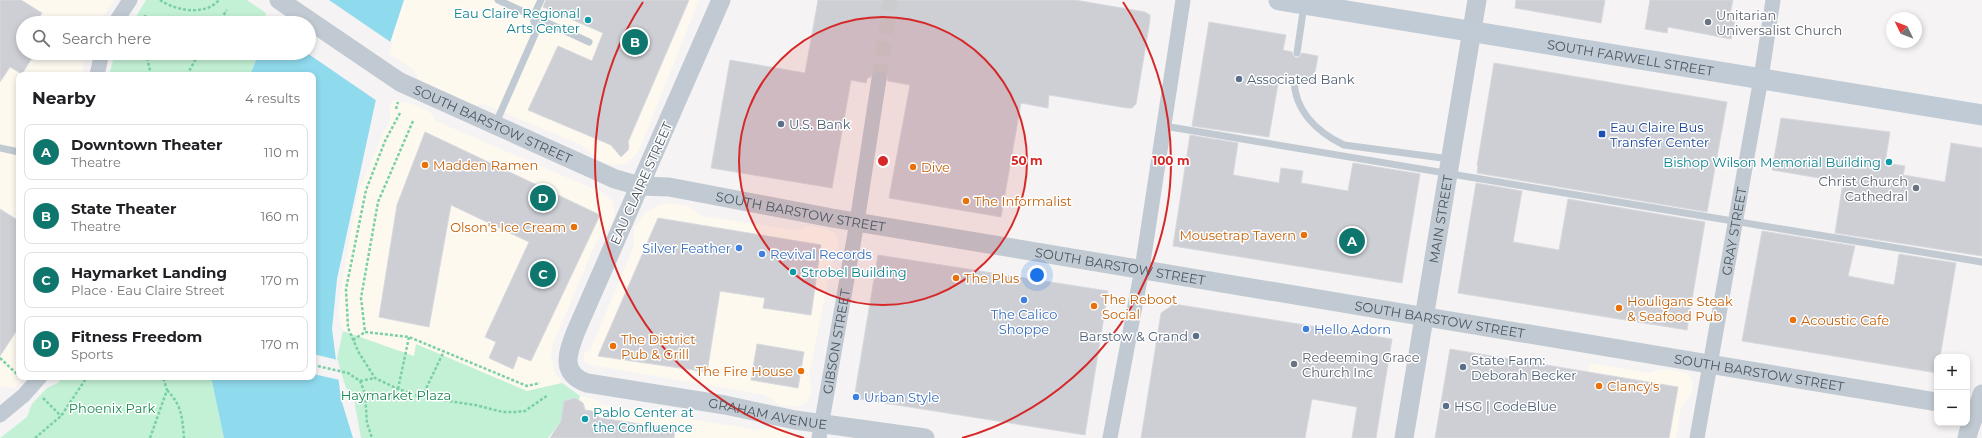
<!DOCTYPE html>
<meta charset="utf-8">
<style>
:root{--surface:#fff;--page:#f2f2f2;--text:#202124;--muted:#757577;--line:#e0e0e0;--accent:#0f766e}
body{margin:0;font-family:Montserrat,sans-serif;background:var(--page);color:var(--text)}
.controls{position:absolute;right:12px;bottom:12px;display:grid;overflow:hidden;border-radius:8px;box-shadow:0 2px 6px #0003}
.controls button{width:36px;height:36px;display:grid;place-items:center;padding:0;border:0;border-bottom:1px solid var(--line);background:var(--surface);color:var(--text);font:20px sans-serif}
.compass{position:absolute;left:1886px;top:12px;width:36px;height:36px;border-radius:50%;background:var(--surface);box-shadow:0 2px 6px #0003;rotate:313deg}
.you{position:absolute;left:1037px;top:275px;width:14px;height:14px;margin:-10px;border:3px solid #fff;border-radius:50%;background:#1a73e8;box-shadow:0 0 0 6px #1a73e833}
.badge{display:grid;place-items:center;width:26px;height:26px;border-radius:50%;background:var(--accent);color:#fff;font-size:13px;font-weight:700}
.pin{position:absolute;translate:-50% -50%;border:2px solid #fff;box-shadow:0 1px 4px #0006}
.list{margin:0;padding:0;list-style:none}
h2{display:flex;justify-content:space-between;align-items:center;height:52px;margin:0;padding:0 16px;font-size:17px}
h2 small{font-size:13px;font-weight:400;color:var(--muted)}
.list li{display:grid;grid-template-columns:26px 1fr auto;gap:12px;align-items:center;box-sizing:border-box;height:56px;margin:0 8px 8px;padding:0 8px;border:1px solid var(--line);border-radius:8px}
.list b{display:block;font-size:15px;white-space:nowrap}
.list p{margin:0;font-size:13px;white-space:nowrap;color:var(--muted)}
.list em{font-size:13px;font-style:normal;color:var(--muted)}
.icon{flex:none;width:22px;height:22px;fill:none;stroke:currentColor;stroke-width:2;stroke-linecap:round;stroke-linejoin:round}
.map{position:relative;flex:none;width:1982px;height:438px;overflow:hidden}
.search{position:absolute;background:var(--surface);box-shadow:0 2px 6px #0003;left:16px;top:16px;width:300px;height:44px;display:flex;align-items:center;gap:10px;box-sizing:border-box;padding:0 14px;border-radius:22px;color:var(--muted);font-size:15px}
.panel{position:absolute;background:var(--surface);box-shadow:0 2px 6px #0003;left:16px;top:72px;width:300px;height:308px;border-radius:8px}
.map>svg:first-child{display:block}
</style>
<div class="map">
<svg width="1982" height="438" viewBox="0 0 1982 438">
<rect width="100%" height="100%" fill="#f5f3f3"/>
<g fill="#fdf9ef">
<polygon points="0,0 114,0 99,23 23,23 23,53 86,53 82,75 19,75 19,377 25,377 14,388 0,386"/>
<polygon points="404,0 699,0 640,148 635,156 626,164 614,165 603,162 581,145 484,104 472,106 419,80 414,70 387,52"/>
<polygon points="393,100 415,105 430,112 436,121 603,193 613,201 615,213 612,224 596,242 553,344 551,353 554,371 562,383 527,391 416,344 414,357 343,331 338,313 340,294 358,193 381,138 391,118 389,109"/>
<polygon points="670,203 688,206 701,216 796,230 808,226 827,229 836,234 839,248 833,256 809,375 812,391 810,398 803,405 797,407 780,405 765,395 591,365 584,362 584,354 591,348 634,246 634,227 645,213 659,205"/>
<polygon points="1590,363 1648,373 1663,369 1687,373 1690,376 1693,383 1692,393 1681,408 1676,438 1600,438 1579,420"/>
<polygon points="580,396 591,398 605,405 757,430 773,427 783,428 792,433 795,438 548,438 554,431 564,402 570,399 579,399"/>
</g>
<g fill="#c3f1d5">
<polygon points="146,0 247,0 266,13 263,23 132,23"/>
<polygon points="115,53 259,53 250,75 109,75"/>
<polygon points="343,331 414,356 416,344 527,391 562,383 580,396 579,400 570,399 564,402 561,421 548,438 361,438 353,394 346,388 337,359"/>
<polygon points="62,377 211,377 224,438 0,438 27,417 32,404 47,388 58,383"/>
</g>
<polygon fill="#90daee" points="280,0 404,0 387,52 378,90 337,279 332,329 341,399 353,438 224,438 211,377 313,377 313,75 250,75 259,53 309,53 309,23"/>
<g fill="#f5f3f3">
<polygon points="278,0 329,0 392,43 377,101 307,53 309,53 309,23 269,23"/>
<polygon points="313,354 338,360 340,380 313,374"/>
</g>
<g fill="#cdcfd5" stroke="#d7d9de">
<polygon points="0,0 21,0 42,13 35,23 23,23 23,53 35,53 22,74 10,67 0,82"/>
<polygon points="546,0 689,0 628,142 629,146 628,150 621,157 611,145 528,110 558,46 592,61 603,33 543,7"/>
<polygon points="818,0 1075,0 1145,12 1150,15 1150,20 1136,104 1132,108 1127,108 1049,95 1048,108 1021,103 1001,217 889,198 910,85 888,81 887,75 881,70 875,71 870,78 868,77 866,83 851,80 832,188 711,168 730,60 805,73"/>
<polygon points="1516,0 1605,0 1601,23 1515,8"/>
<polygon points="1650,0 1733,0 1730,14 1736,15 1731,39 1668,27 1667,33 1645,29"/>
<polygon points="1209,22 1286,35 1283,50 1292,52 1293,55 1296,58 1299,57 1302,53 1318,56 1313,84 1299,81 1296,75 1291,76 1289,80 1279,78 1269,137 1192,126"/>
<polygon points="1494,63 1727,102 1707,212 1477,173 1478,166 1477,166"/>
<polygon points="1781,118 1890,132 1885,163 1905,166 1903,175 1945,182 1951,143 1982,148 1982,256 1835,233 1843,182 1772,170"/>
<polygon points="425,132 600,215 531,361 518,356 513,369 489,358 496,342 485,337 529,242 451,205 429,327 379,317 397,205"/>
<polygon points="1190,135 1238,143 1233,175 1279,183 1281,168 1303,171 1301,183 1348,191 1353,163 1420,174 1402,283 1173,246"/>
<polygon points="1476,183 1522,191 1513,242 1559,250 1568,199 1705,222 1687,330 1458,293"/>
<polygon points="0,209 19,221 19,327 0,356"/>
<polygon points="658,218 821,245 811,315 763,308 765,298 720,291 707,372 598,356"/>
<polygon points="1762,231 1855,246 1848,276 1894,285 1899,254 1956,263 1940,357 1937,357 1937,373 1742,341"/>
<polygon points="878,255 1108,291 1085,435 859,399 855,393"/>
<polygon points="1174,304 1392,339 1376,438 1352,438 1357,407 1312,399 1305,438 1141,438 1161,313"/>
<polygon points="757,344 804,352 798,388 751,380"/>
<polygon points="1450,349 1678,387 1669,438 1435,438"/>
<polygon points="575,398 583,403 585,410 592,411 600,418 675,429 674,438 550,438 561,421 564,401"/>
</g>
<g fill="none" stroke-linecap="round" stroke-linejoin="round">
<polyline stroke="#caccce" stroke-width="15" stroke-dasharray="15 8" stroke-linecap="butt" points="879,79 891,0"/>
<g stroke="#7ad0a6" stroke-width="2.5" stroke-dasharray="3 2" stroke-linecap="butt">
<path d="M160 0C176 11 205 16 219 0"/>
<polyline points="145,23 145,14"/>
<polyline points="218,23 227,10"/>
<polyline points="146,53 151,75"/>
<polyline points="187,75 199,53"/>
<polyline points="396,109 398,102"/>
<polyline points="400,113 385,141 366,190 346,289 348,328 359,353 375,378 398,389 422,397 475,405 503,412 515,412 525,411 548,395"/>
<polyline points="413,121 378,202 361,298 365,332 409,337 527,386 540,383"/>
<polyline points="353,340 365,332"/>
<polyline points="0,358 19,376"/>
<polyline points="313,365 348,373 360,381 365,393 367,423 372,438"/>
<polyline points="360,381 375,378"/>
<polyline points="398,389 409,337"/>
<path d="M167 390C182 406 182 416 184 438"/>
<polyline points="422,397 444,351"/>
<polyline points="43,398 61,416"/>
<polyline points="35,438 61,416 87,377"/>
<polyline points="150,438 167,390 163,377"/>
</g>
<g stroke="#c1cad2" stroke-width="7">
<polyline points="498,0 589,42"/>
<polyline points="1297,53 1304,5"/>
<path d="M1294 80C1295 111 1317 132 1344 145L1450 159"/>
<polyline points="495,125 536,32 533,17 541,0"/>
<path d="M1164 126C1437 171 1709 218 1982 262"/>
<polyline points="0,148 19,152"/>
</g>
<g stroke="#c1cad2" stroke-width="15">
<polyline points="115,23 130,0"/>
<polyline points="97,75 102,53"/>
<polyline points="0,415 24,395 40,377"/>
<path id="s1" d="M819 438 857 222 879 79"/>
<polyline points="1110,438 1142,269 1183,0"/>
<path id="s2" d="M1697 438 1761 78 1773 0"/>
</g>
<g stroke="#c1cad2" stroke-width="19">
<path id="s3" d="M279 0 400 82 615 179 640 186 669 187 832 218 1937 402"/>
<path id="s4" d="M721 0 576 331C568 352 559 373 587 383L725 405 795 420 925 438"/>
<path id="s5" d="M1404 438 1477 0"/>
<path d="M1967 438C1970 423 1978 410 1982 394"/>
</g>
<path stroke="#c1cbd6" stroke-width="21" id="s6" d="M1279 0 1982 115"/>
</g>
<circle cx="883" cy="161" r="144" fill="#d62828" fill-opacity=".12"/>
<g fill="none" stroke="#d62828" stroke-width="2">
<circle cx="883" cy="161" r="144"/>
<path d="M804 438A288 288 0 0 1 643 2M1123 2A288 288 0 0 1 962 438"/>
</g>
<g fill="#0f9aa8" stroke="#fff" stroke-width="1.5">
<circle cx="588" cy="20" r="4"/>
<circle cx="1889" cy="162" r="4"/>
<circle cx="793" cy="272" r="4"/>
<circle cx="585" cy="419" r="4"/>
</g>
<g fill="#6b7280" stroke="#fff" stroke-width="1.5">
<circle cx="1708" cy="22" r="4"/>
<circle cx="1916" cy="188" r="4"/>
<circle cx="1294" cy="364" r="4"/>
</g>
<g fill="#5c6f8a" stroke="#fff" stroke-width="1.5">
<circle cx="1239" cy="79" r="4"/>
<circle cx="781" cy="124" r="4"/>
<circle cx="1196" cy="336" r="4"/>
<circle cx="1463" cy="367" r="4"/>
<circle cx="1446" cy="406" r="4"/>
</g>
<rect fill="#1a4fb4" stroke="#fff" stroke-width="1.5" x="1598" y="130" width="8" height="8" rx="2"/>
<g fill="#e8710a" stroke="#fff" stroke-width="1.5">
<circle cx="425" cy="165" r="4"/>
<circle cx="913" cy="167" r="4"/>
<circle cx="966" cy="201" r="4"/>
<circle cx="574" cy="227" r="4"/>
<circle cx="1304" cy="235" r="4"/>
<circle cx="956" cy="278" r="4"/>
<circle cx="1094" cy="306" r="4"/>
<circle cx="1619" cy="308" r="4"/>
<circle cx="1793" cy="320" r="4"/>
<circle cx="613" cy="346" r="4"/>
<circle cx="801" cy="371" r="4"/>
<circle cx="1599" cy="386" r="4"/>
</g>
<g fill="#3f7fe0" stroke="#fff" stroke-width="1.5">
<circle cx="739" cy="248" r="4"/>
<circle cx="762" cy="254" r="4"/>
<circle cx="1024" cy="300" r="4"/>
<circle cx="1306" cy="329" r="4"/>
<circle cx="856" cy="397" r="4"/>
</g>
<g text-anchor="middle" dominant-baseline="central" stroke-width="3" stroke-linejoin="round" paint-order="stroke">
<g font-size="13" fill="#0d838f" stroke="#fff" text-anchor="end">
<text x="580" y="13">Eau Claire Regional<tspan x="580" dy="15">Arts Center</tspan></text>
<text x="1881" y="162">Bishop Wilson Memorial Building</text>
<text x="801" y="272" text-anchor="start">Strobel Building</text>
<text x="593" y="412" text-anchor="start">Pablo Center at<tspan x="593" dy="15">the Confluence</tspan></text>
</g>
<g font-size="13" fill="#5b616d" stroke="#fff" text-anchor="start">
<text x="1716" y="15">Unitarian<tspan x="1716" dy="15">Universalist Church</tspan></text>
<text x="1908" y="181" text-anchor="end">Christ Church<tspan x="1908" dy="15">Cathedral</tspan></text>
<text x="1302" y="357">Redeeming Grace<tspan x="1302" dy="15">Church Inc</tspan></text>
</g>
<g font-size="13" fill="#4a5661" stroke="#fff">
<text stroke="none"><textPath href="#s6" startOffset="356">SOUTH FARWELL STREET</textPath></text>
<text stroke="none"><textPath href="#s3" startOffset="248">SOUTH BARSTOW STREET</textPath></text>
<text transform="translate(641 183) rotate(-66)">EAU CLAIRE STREET</text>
<text stroke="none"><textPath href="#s3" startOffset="571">SOUTH BARSTOW STREET</textPath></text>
<text stroke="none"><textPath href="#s5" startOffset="222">MAIN STREET</textPath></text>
<text stroke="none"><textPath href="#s2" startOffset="210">GRAY STREET</textPath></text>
<text stroke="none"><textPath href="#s3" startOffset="895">SOUTH BARSTOW STREET</textPath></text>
<text stroke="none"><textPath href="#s3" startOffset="1219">SOUTH BARSTOW STREET</textPath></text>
<text stroke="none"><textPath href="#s1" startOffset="98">GIBSON STREET</textPath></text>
<text stroke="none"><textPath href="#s3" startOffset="1543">SOUTH BARSTOW STREET</textPath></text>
<text stroke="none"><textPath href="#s4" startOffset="607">GRAHAM AVENUE</textPath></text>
</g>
<g font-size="13" fill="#4e5e75" stroke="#fff" text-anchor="start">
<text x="1247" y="79">Associated Bank</text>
<text x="789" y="124">U.S. Bank</text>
<text x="1188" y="336" text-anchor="end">Barstow &amp; Grand</text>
<text x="1471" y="360">State Farm:<tspan x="1471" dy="15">Deborah Becker</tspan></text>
<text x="1454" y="406">HSG | CodeBlue</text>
</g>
<g font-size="13" fill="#164399" stroke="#fff" text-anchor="start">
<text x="1610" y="127">Eau Claire Bus<tspan x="1610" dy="15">Transfer Center</tspan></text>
</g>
<g font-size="13" fill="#c56008" stroke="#fff" text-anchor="start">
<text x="433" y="165">Madden Ramen</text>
<text x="921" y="167">Dive</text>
<text x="974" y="201">The Informalist</text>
<text x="566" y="227" text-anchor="end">Olson's Ice Cream</text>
<text x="1296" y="235" text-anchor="end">Mousetrap Tavern</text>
<text x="964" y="278">The Plus</text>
<text x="1102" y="299">The Reboot<tspan x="1102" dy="15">Social</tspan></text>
<text x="1627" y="301">Houligans Steak<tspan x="1627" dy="15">&amp; Seafood Pub</tspan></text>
<text x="1801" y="320">Acoustic Cafe</text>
<text x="621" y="339">The District<tspan x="621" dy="15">Pub &amp; Grill</tspan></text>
<text x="793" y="371" text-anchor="end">The Fire House</text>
<text x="1607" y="386">Clancy's</text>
</g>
<g font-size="13" fill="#366cbe" stroke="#fff" text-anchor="start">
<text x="731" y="248" text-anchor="end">Silver Feather</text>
<text x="770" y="254">Revival Records</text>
<text x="1024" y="314" text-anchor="middle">The Calico<tspan x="1024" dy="15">Shoppe</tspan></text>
<text x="1314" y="329">Hello Adorn</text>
<text x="864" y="397">Urban Style</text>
</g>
<g font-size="13" fill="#17864f" stroke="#fff">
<text x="396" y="395">Haymarket Plaza</text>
<text x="112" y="408">Phoenix Park</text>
</g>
</g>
<circle cx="883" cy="161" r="6" fill="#d62828" stroke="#fff" stroke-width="2"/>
<g font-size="12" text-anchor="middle" font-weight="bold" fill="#d62828" stroke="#fff" stroke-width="3" stroke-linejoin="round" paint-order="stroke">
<text x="1027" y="165">50 m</text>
<text x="1171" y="165">100 m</text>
</g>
</svg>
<div class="controls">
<button>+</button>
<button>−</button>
</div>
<svg class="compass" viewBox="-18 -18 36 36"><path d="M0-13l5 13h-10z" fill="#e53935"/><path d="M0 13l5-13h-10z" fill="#757577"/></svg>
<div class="you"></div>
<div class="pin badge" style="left:1352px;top:241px">A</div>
<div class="pin badge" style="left:635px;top:42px">B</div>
<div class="pin badge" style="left:543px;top:274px">C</div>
<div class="pin badge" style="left:543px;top:198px">D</div>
<div class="search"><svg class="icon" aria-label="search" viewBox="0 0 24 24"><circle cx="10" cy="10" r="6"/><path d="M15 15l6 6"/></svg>Search here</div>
<section class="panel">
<h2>Nearby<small>4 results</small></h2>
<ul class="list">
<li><span class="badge">A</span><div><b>Downtown Theater</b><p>Theatre</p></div><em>110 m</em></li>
<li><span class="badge">B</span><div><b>State Theater</b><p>Theatre</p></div><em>160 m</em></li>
<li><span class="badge">C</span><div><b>Haymarket Landing</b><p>Place · Eau Claire Street</p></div><em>170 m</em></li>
<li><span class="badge">D</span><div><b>Fitness Freedom</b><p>Sports</p></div><em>170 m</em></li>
</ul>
</section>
</div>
